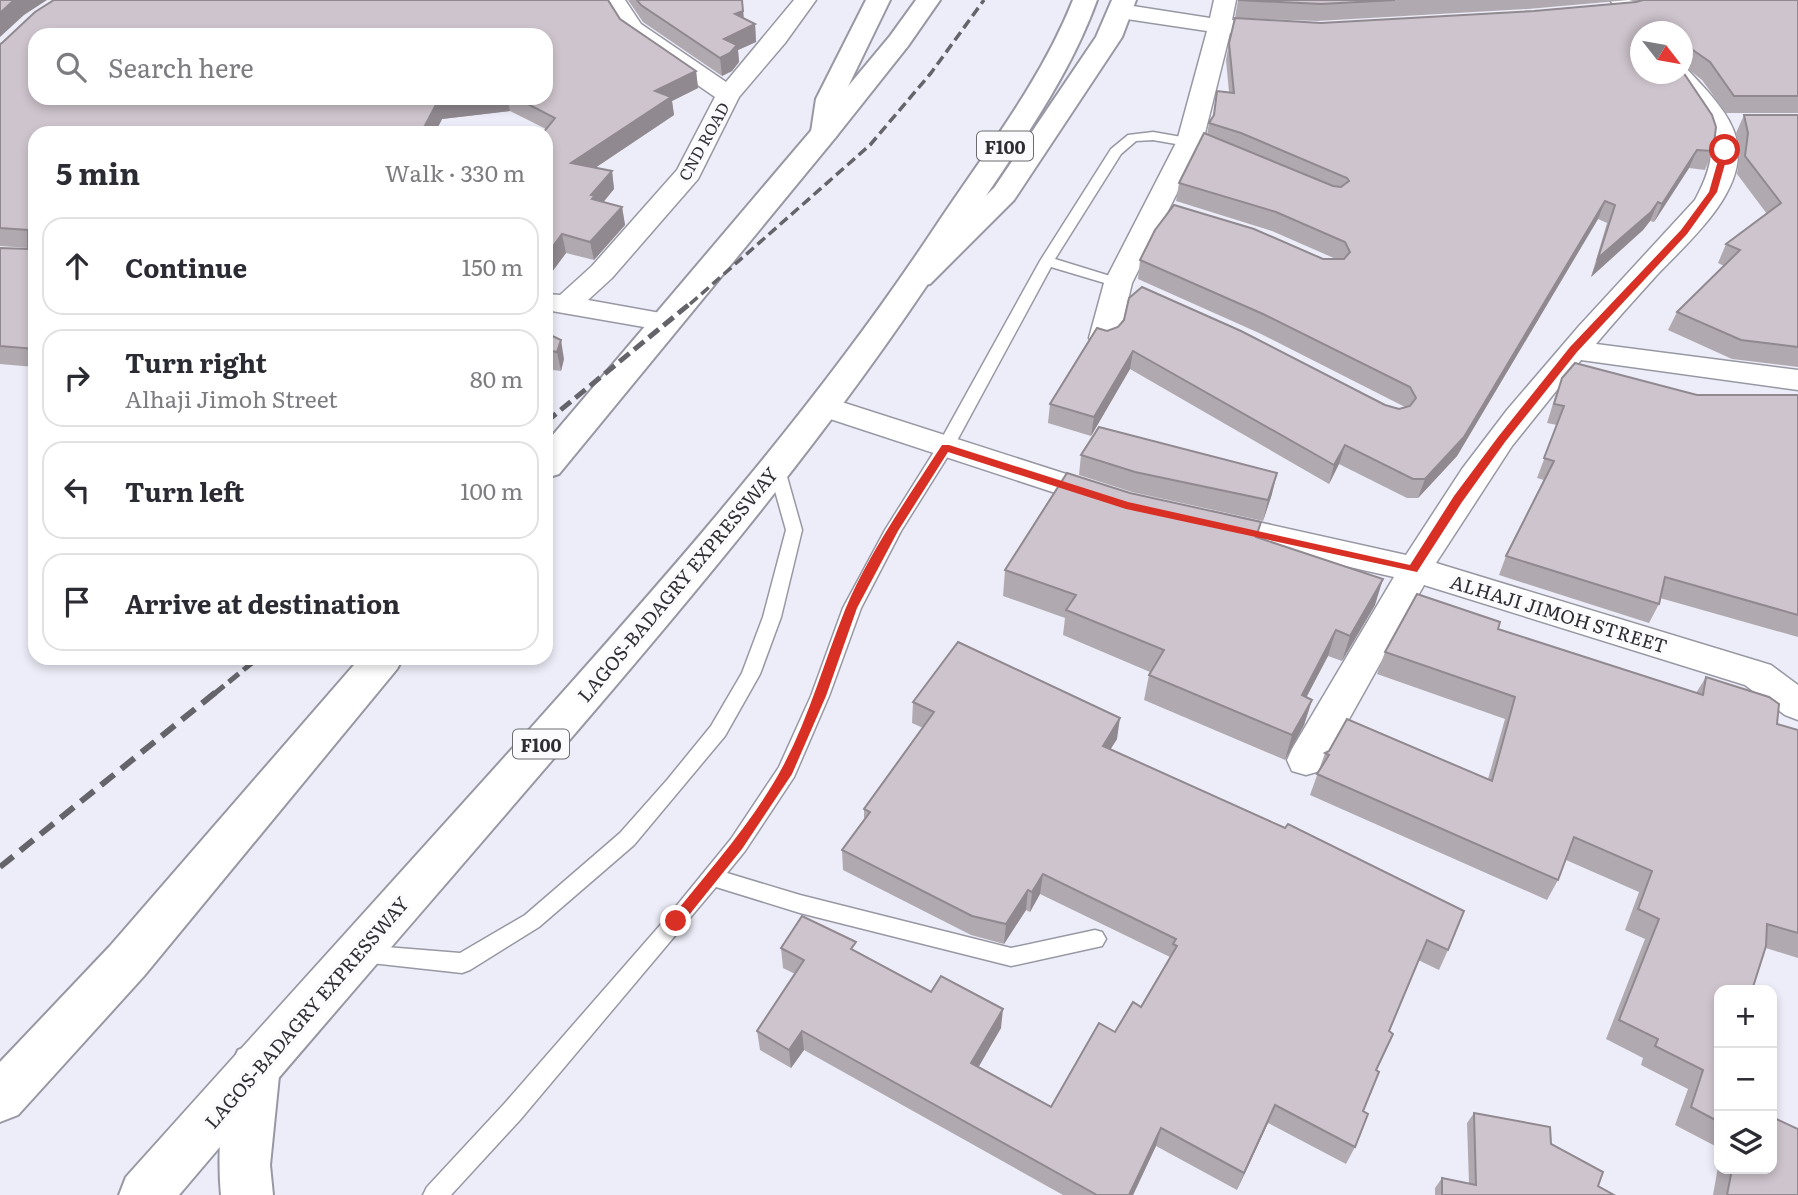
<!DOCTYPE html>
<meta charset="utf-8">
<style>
:root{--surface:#fff;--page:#f2f2f3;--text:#2b2b33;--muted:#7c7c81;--line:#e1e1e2}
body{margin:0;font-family:Literata,serif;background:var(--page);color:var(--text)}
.controls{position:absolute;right:21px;bottom:21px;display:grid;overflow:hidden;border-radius:14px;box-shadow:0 4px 10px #0003}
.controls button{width:63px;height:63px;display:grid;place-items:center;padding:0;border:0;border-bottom:2px solid var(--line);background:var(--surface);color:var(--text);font:35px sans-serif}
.compass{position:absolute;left:1630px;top:21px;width:63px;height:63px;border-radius:50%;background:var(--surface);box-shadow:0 4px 10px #0003;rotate:121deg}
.stop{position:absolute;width:21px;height:21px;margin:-16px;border:5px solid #d93025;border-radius:50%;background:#fff}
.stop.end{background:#d93025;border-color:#fff;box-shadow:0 2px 7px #0008}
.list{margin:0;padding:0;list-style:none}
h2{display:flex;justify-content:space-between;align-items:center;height:91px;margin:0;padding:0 28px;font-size:30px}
h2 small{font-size:23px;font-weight:400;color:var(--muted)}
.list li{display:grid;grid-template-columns:46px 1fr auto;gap:21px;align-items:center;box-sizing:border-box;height:98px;margin:0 14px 14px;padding:0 14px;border:2px solid var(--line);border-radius:21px}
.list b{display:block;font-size:26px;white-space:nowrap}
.list p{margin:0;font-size:23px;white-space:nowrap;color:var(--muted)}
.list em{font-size:23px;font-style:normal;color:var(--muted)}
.icon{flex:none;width:38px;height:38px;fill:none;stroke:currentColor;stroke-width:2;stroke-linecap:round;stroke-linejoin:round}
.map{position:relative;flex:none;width:1798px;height:1195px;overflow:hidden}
.search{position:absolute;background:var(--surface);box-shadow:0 4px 10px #0003;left:28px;top:28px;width:525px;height:77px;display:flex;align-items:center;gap:18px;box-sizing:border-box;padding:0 24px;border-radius:21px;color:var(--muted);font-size:26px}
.panel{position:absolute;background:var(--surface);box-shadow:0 4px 10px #0003;left:28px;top:126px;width:525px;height:539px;border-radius:21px}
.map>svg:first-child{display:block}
</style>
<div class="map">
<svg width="1798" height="1195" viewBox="0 0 1798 1195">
<rect width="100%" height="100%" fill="#ededf9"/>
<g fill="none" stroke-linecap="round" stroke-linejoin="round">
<g stroke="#9898a4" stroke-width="3">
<g id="lane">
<polygon points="1153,132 1199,140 1205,144 1199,148 1153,140 1136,141 1121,154 1055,259 1123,280 1125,283 1118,287 1051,267 953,448 901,531 861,608 829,696 794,777 745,851 727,873 800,895 1011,948 1095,930 1102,932 1106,939 1102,946 1011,966 800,913 716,887 520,1120 451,1195 423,1195 427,1187 504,1104 669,915 731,839 779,767 811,696 843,608 885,530 937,447 1040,261 1111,149 1128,135"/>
<polygon points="776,461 784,466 802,530 781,617 760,674 725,736 634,845 539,927 470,970 462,973 353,961 350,954 353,947 361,945 460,953 525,915 620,833 667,780 711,726 742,673 763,617 786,530 768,466"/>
</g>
</g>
<g stroke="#9898a4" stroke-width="3">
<g id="street">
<polygon points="603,0 625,0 641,24 726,82 794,0 816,0 785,43 739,97 698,179 612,278 588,300 677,316 682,322 677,328 667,331 546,310 546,294 560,295 592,266 677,170 715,97 624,34"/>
<polygon points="1214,0 1236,0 1232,20 1287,24 1290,29 1287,34 1230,33 1203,141 1132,283 1119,338 1114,344 1104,347 1094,344 1089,338 1104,283 1177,141 1207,31 1120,18 1112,16 1109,11 1112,6 1120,4 1210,18"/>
<polygon points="1610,0 1633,0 1656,32 1640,32 1640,38 1637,37"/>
<path d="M1682 68 1687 69C1707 91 1736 118 1738 149 1741 198 1686 244 1656 276 1636 298 1615 321 1596 344L1798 370V390L1581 360 1512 446 1436 563 1771 665 1798 685V720L1785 715 1745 685 1424 585 1320 771 1306 775 1292 771 1287 760 1292 749 1394 577 1213 536 1201 532 1196 524 1201 516 1213 512 1406 555 1462 469 1507 410 1579 326 1695 200C1730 135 1702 125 1667 74H1682Z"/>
<polygon points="826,397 1116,490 1120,498 1116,506 1104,509 815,414 811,407 815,400"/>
</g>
</g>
<g stroke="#9898a4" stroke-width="4">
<path id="secondary" d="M255 1043 272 1050 280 1066 270 1165 273 1195H221C217 1155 221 1086 238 1050Z"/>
</g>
<g stroke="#9898a4" stroke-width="4">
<g id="primary">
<polygon points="866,0 890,0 842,99 839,132 835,138 825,140 815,138 811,132 816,99"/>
<polygon points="1112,0 1136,0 1122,37 1014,200 930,284 919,286 908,284 903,277 908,270 994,188 1096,37"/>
</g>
</g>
<g stroke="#9898a4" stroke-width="4">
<g id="highway">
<polygon points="916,0 940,0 908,46 835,138 559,474 546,478 546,443 815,126 890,36"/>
<path d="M1073 0H1097C1066 86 1009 159 960 235 842 419 702 586 560 751 433 899 305 1046 179 1195H119L126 1177C260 1027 395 879 529 730 673 569 816 407 935 227 984 153 1040 83 1073 0Z"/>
<polygon points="360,658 403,658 397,669 144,976 18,1115 0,1122 0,1062 110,946"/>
</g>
</g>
<use href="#lane" fill="#fff" fill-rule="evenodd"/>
<use href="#street" fill="#fff" fill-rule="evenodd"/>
<use href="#secondary" fill="#fff" fill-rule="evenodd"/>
<use href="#primary" fill="#fff" fill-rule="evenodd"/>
<use href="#highway" fill="#fff" fill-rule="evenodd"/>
<polyline stroke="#64646a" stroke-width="3.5" stroke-dasharray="10 5" stroke-linecap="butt" points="690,304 870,145 931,73 984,0"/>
<g stroke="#64646a" stroke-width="5" stroke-dasharray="13 6" stroke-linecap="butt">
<polyline points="546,422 692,302"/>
<polyline points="214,694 258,658"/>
</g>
<polyline stroke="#64646a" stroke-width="6" stroke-dasharray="17 9" stroke-linecap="butt" points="0,867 216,692"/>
</g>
<g fill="#b1a9b0" fill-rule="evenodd">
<path d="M54 0H608L620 19 696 71 698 88 672 101 674 115 595 168 612 171 614 189 603 202 622 207 625 225 594 260 566 253 546 280V133H543L546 129 510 111 442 119 435 133H35V367L0 364V248L28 249V248L0 246V44L2 43 35 12ZM35 35H546V98H35Z"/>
<polygon points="628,0 742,0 744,18 755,24 756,42 738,50 739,62 732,71 722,76 643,22"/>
<polygon points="1238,0 1798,0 1798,113 1726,113 1702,80 1641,32 1713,151 1705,170 1689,168 1654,222 1650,221 1643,230 1591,277 1607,223 1598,219 1457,456 1418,498 1407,498 1339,464 1329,484 1130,369 1091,436 1048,423 1050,404 1097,328 1385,405 1399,409 1405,407 1259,333 1138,279 1140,260 1336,259 1272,231 1176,201 1179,183 1207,135 1209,123 1213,117 1217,91 1229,92 1226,60 1229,43 1321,23 1534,11 1636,2 1629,0 1528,9 1317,21 1235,18"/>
<polygon points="1744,115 1798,115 1798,367 1732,359 1668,330 1677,312 1724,266 1718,263 1726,244 1767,214 1737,174 1740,151 1736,133"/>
<polygon points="546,333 564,359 561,371 546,369"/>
<polygon points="1562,378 1697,395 1798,395 1798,637 1660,598 1659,604 1649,623 1499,575 1506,556 1544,480 1537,478 1557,425 1547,423 1555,397"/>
<polygon points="1081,455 1272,494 1263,521 1132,492 1079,475"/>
<polygon points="1130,493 1261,522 1257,537 1375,605 1342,661 1328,656 1306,697 1312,700 1304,725 1285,760 1144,700 1149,675 1150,672 1063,635 1065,618 1003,596 1005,570"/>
<polygon points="1498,629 1696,693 1706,677 1777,724 1798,730 1798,958 1766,948 1719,990 1719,1148 1675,1125 1688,1089 1641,1065 1643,1058 1606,1039 1645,939 1625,930 1639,892 1566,860 1558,880 1547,900 1310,795 1325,753 1488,779 1505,719 1377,674 1385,652"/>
<polygon points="913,702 1117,739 1110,750 1448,950 1439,970 1418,960 1389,1031 1363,1111 1355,1147 1346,1164 1268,1123 1237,1190 1156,1146 1133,1195 1063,1195 804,1050 791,1068 760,1050 757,1031 795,974 783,968 781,948 856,951 1001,1028 978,1067 1051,1107 1115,1032 1141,1007 1170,957 1040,894 1030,912 1026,910 1004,944 971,935 843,870 842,850 864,820 864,809 923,728 912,723"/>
<polygon points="1474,1113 1551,1144 1598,1186 1614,1195 1435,1195 1435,1188 1442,1178 1469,1184 1467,1123"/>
<polygon points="1719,1161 1719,1169 1772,1169 1798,1195 1713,1195"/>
</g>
<g fill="#908990">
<polygon points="14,0 47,0 24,15 0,37 0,13"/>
<polygon points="743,11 744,28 735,14"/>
<polygon points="755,24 756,42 738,50 739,62 732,71 722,76 720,58 724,39"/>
<polygon points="1690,48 1683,66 1683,54 1687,49"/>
<polygon points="696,71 698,88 672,101 674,115 574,182 571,163 655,91"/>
<polygon points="460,98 507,98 510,111 442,119 435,133 421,133 438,101"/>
<polygon points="1697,150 1689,168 1654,222 1662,204"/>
<polygon points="612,171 614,189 597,210 591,195"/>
<polygon points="1605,201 1598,219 1457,456 1418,498 1425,479"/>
<polygon points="1658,202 1650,221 1643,230 1591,277 1598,258"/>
<polygon points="622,207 625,225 594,260 590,242"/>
<polygon points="562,234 566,253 546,280 546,256"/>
<polygon points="561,340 564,359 561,371 557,352"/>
<polygon points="1133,351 1130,369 1091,436 1094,417"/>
<polygon points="1345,445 1339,464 1329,484 1334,465"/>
<polygon points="1277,473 1272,494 1263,521 1268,500"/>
<polygon points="1383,579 1375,605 1342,661 1350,636"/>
<polygon points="1336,630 1328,656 1294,721 1302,695"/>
<polygon points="1312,700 1304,725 1285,760 1292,735"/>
<polygon points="1120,718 1117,739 1099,767 1103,746"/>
<polygon points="1043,874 1040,894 1030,912 1032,892"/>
<polygon points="1028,890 1026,910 1004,944 1006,924"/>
<polygon points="1003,1009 1001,1028 970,1082 971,1063"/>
<polygon points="802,1031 804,1050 791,1068 789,1050"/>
<polygon points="1275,1105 1268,1123 1237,1190 1244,1173"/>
<polygon points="1161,1128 1156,1146 1133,1195 1129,1195"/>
</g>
<g fill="#cec4cd" stroke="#908990" stroke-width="2">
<polygon points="0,0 14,0 0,13"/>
<polygon points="54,0 608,0 620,19 696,71 655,91 671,97 571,163 612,171 591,195 595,196 592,199 622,207 590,242 562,234 546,256 546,133 543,133 555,118 516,98 546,98 546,35 35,35 35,98 460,98 438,101 421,133 35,133 35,349 0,346 0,248 28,249 28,230 0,228 0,44 2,43 35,12"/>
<polygon points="637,0 742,0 743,11 735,14 755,24 724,39 737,45 730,53 720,58 641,5"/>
<polygon points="1238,0 1395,0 1321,4"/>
<polygon points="1643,0 1798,0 1798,96 1734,96 1710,62 1690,48 1687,49 1686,54 1683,54 1683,32 1641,32 1641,74 1683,74 1683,72 1712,115 1716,127 1713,151 1697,150 1662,204 1658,202 1651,212 1598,258 1615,205 1605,201 1464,437 1425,479 1413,479 1345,445 1334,465 1133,351 1094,417 1050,404 1097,328 1107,331 1118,327 1124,320 1129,298 1142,287 1241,331 1385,405 1399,409 1410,406 1416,398 1410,387 1263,314 1140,260 1155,230 1174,205 1254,229 1323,259 1344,259 1350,252 1345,242 1276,212 1179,183 1204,133 1333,186 1341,187 1349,181 1347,178 1241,133 1209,123 1214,115 1217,91 1234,93 1229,43 1235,18 1321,23 1534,11 1636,2"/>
<polygon points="1744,115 1798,115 1798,347 1741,340 1677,312 1740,250 1726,244 1781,203 1745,156 1748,133"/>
<polygon points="546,333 561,340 557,352 546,350"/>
<polygon points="1575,363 1697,395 1798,395 1798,615 1665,577 1659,604 1506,556 1554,461 1544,458 1564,406 1554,404 1562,378"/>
<polygon points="1099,427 1277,473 1268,500 1135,472 1081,455"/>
<polygon points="1067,473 1130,493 1261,522 1256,537 1383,579 1350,636 1336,630 1302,695 1312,700 1292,735 1149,675 1164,650 1066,610 1076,595 1005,570"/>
<polygon points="1417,594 1500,622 1498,629 1703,695 1706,677 1769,697 1779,704 1777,724 1798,730 1798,933 1767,924 1766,946 1752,990 1719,990 1719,1122 1691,1107 1703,1070 1655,1046 1658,1039 1619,1020 1659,919 1638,909 1652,871 1574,837 1558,880 1317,774 1329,755 1325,753 1329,751 1347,719 1492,781 1515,697 1385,652"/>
<polygon points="958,642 1120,718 1103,746 1285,828 1288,824 1464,911 1448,950 1427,940 1389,1031 1393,1034 1376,1070 1379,1072 1363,1111 1368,1114 1355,1147 1275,1105 1244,1173 1161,1128 1129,1195 1097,1195 802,1031 789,1050 757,1031 804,960 781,948 802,916 856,942 851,949 931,992 941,976 1003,1009 971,1063 1051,1107 1099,1023 1115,1032 1133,1002 1141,1007 1177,946 1173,944 1176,939 1043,874 1032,892 1028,890 1006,924 972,916 842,850 870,812 864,809 934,712 913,702"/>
<polygon points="1772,1052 1775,1054 1772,1065"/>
<polygon points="1474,1113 1550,1127 1551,1144 1603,1172 1598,1186 1614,1195 1442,1195 1442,1178 1476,1185"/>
<polygon points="1772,1117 1798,1129 1798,1195 1727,1195 1732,1169 1772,1169"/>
</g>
<path fill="#d93025" d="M1725 148 1729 150 1717 192 1687 234 1577 352 1505 442 1462 502 1417 572 1126 509 948 452 898 531 857 608 826 696 792 774 742 849 681 925H672V917C710 869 753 822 782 768 809 718 824 662 845 610 869 552 908 498 942 445H949L1128 502 1410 565 1454 496 1498 437 1570 347 1681 230 1709 192 1721 150Z"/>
<g text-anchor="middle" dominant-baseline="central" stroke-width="7" stroke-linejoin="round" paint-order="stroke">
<g font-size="16" fill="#2f2f33" stroke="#fbfbfe">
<text transform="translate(703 141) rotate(-61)">CND ROAD</text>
</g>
<g fill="#fbfbfe" stroke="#6c6c70" stroke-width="2">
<rect x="977" y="131.5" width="56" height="29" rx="5"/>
<rect x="513" y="729.5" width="56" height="29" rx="5"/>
</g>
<g font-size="18" font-weight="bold" fill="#2f2f33">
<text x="1005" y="146">F100</text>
<text x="541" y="744">F100</text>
</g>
<g font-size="19" fill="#2f2f33" stroke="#fbfbfe">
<text transform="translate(677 584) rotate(-50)">LAGOS-BADAGRY EXPRESSWAY</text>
<text transform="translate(1559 613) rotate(17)">ALHAJI JIMOH STREET</text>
<text transform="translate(306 1012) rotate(-49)">LAGOS-BADAGRY EXPRESSWAY</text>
</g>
</g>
</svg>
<div class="controls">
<button>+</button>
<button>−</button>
<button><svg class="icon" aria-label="layers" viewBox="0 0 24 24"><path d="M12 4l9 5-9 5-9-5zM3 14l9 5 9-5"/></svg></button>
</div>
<svg class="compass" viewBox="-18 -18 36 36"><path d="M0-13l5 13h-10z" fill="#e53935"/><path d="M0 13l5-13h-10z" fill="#7c7c81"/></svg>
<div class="stop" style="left:1725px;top:150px"></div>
<div class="stop end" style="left:676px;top:921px"></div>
<div class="search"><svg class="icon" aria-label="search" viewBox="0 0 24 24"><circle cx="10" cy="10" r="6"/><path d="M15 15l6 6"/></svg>Search here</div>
<section class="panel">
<h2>5 min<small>Walk · 330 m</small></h2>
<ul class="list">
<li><svg class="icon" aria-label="ahead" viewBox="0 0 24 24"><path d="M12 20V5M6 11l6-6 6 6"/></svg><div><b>Continue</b></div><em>150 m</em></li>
<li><svg class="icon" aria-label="right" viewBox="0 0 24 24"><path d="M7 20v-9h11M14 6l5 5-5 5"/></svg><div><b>Turn right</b><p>Alhaji Jimoh Street</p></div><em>80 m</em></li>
<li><svg class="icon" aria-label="left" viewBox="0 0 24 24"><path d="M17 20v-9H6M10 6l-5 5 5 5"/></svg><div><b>Turn left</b></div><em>100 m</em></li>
<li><svg class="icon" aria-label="arrive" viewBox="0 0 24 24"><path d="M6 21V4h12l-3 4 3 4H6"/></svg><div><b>Arrive at destination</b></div></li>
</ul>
</section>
</div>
